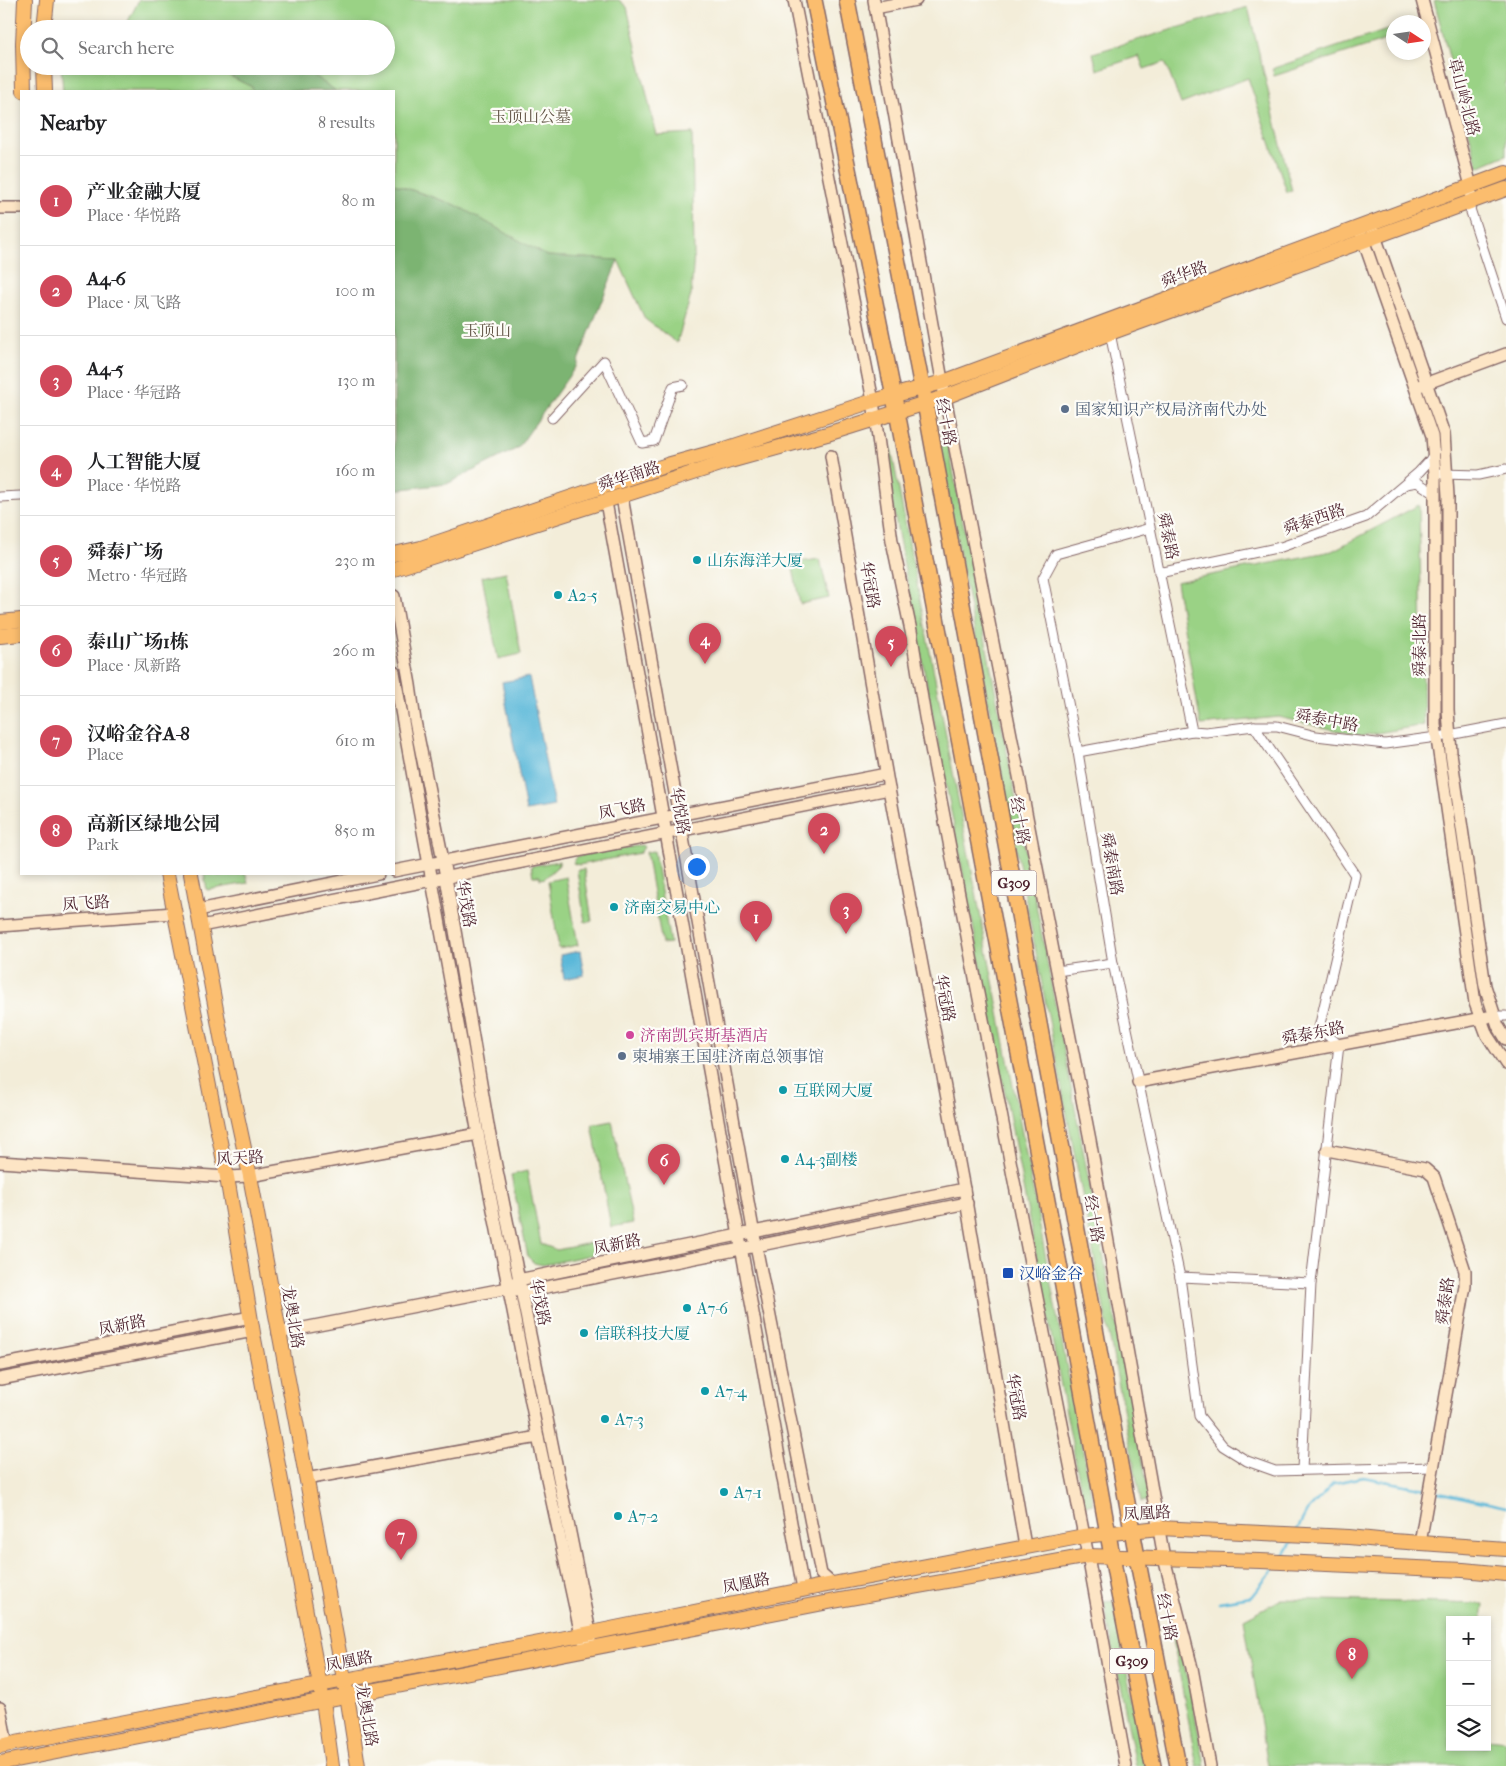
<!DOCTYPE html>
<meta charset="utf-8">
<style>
:root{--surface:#fff;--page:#f6f6f6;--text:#202124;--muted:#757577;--line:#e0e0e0;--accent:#d1495b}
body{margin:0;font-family:"IM FELL French Canon","Noto Serif SC",serif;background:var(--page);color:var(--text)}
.controls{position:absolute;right:15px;bottom:15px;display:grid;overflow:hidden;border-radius:0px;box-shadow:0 2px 8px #0003}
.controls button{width:45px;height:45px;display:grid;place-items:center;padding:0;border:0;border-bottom:1px solid var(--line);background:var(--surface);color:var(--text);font:25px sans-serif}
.compass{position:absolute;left:1386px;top:15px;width:45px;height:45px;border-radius:50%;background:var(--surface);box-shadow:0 2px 8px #0003;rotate:102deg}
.you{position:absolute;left:696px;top:866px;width:18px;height:18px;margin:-12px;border:4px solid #fff;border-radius:50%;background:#1a73e8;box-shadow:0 0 0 8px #1a73e833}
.badge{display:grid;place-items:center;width:32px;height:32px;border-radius:50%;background:var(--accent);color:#fff;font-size:16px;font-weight:700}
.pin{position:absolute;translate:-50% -41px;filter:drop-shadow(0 1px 2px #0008)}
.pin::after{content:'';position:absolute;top:26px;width:18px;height:15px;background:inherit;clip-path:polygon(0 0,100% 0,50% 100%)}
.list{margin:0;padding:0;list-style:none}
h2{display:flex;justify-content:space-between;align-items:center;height:65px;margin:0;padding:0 20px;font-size:21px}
h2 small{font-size:16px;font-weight:400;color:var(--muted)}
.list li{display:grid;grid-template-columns:32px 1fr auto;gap:15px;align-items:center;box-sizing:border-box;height:90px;padding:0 20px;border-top:1px solid var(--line)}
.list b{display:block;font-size:19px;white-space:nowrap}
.list p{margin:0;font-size:16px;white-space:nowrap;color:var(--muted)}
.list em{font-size:16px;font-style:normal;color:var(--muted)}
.icon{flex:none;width:28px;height:28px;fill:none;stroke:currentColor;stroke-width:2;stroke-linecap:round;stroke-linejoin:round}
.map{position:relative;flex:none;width:1506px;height:1766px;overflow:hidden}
.search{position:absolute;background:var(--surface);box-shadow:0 2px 8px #0003;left:20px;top:20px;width:375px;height:55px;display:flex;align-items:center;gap:12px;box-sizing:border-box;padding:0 18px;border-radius:28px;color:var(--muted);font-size:19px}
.panel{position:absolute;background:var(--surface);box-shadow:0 2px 8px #0003;left:20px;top:90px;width:375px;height:785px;border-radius:0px}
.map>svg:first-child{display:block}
</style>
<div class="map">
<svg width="1506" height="1766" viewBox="0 0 1506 1766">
<rect width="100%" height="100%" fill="#fdfcf7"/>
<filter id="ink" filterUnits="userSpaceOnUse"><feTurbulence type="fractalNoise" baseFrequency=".02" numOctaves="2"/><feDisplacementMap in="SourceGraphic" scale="10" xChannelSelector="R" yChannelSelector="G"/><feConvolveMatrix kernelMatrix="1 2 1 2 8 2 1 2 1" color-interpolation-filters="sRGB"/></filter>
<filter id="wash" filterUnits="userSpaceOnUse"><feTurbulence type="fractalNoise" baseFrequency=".0096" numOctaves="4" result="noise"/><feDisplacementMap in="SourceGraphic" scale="20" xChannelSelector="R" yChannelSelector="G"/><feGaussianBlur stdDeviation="1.12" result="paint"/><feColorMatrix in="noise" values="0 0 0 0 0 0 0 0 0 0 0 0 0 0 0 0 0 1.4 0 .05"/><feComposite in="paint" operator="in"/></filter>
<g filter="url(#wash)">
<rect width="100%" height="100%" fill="#f3edd9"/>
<g fill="#9ad285" stroke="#727858">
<polygon points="139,0 619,0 627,7 656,135 692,133 694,254 691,295 677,343 645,319 618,260 547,256 453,204 394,184 394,91 336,91 302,68 289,66 386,66 386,29 124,29"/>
<polygon points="1434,0 1506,0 1506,155 1478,167"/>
<polygon points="1248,7 1292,191 1287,192 1248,78 1181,104 1165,62 1144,69 1139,56 1097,70 1093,53"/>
<polygon points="1393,28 1394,52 1395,53 1390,53 1386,40 1274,76 1273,71 1274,68"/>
<polygon points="61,66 254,66 228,75 252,87 253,91 63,91"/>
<polygon points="948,444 1150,1500 1141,1502 939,446"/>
<polygon points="891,448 1093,1504 1084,1506 882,450"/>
<polygon points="1419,505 1424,725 1360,736 1278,717 1201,725 1176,582 1332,551"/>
<polygon points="820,559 829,598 800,604 792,563"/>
<polygon points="506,572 521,654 498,659 482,577"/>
<polygon points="642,845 644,847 640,853 579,865 573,863 577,856"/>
<polygon points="654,851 670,943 662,944 646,852"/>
<polygon points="559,861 559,865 545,878 540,879 540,876 533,876 531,866"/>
<polygon points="584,869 592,921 585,922 577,870"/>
<polygon points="204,874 217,874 218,876 246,874 248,883 207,890"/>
<polygon points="566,877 578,945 559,949 548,881"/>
<polygon points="612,1121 633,1223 611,1227 592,1125"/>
<polygon points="527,1171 541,1244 557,1250 609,1239 595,1248 595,1254 543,1265 534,1263 528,1257 511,1175"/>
<polygon points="1168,1597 1177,1646 1188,1678 1205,1766 1197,1766 1165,1598"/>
<polygon points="1282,1599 1484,1604 1482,1620 1450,1620 1450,1747 1487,1747 1487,1739 1506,1741 1506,1766 1268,1766 1244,1619"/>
<polygon points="1113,1601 1145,1766 1136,1766 1104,1602"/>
</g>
<g fill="#7bb472" stroke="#626a4e">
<polygon points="254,66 302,68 336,91 253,91 252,87 228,75"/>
<polygon points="394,184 456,205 547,256 618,260 576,366 518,448 447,484 394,490"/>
</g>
<g fill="#5ab8d9" stroke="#526c82">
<polygon points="529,677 554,806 526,811 502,682"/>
<polygon points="580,951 584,975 564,979 560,955"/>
</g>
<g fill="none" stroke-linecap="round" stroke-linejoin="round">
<g stroke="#5ab8d9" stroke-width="2.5">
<polyline points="1434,1491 1506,1507"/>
<polyline points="1297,1530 1307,1511 1334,1483 1363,1477 1426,1489"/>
<polyline points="1283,1557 1293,1540"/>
<polyline points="1219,1602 1251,1597 1275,1567"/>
</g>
</g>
</g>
<g filter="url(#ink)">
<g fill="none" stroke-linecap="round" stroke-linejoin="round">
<g stroke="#856768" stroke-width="11">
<g id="street">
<polyline points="1468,203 1506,318"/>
<polyline points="1110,333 1192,731 1206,732 1254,726 1277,726 1316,736 1385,744 1444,736 1506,724"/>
<polyline points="552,418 604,361 642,443 654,441 673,387 683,385"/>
<polyline points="1442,474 1478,475 1506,469"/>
<polyline points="1406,484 1417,482 1434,493 1435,495"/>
<polyline points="0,497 21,496"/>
<polyline points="1150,528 1056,554 1043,578 1078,752 1113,963 1180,1277 1199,1416 1223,1446 1247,1461 1275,1471 1433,1467"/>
<polyline points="1159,573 1281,547 1366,517 1418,473 1430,460 1435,452"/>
<polyline points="1078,752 1192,731"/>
<polyline points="1057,971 1113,963"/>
<polyline points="1495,1016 1506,1016"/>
<polyline points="1180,1277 1311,1283 1339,1045 1319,1028 1355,875 1254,726"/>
<polyline points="1302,1470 1311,1283"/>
</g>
</g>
<g stroke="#856768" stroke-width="14">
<g id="secondary">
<polyline points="794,0 873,401 892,541 911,631 925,717 1013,1176 1088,1556 1126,1766"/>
<polyline points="874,0 945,397 1090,1140 1164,1558 1192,1668 1210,1766"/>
<polyline points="1422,0 1471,186 1470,194"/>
<polyline points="875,8 916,0"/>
<polyline points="0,208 21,208"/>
<polyline points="1359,228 1432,436 1435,474 1435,725 1475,1003 1487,1035 1506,1064"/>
<polyline points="1373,230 1444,434 1448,496 1448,710 1451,753 1485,986 1498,1026 1506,1039"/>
<polyline points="1419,386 1506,354"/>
<polyline points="831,456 889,789 964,1189 1025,1546"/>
<polyline points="622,497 756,1246 821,1574 832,1584"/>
<path d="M606 502C675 864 737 1227 803 1589"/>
<polyline points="394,596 410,685 415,721 443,860 489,1131 590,1632 590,1640"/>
<polyline points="394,672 478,1134 538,1437 581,1635 584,1641"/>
<polyline points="394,871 886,774"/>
<polyline points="198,910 378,874"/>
<polyline points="0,926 174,913"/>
<polyline points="201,926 889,789"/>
<polyline points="1138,1082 1488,1017"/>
<polyline points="1327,1150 1425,1169 1434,1177 1465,1271 1465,1286 1420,1543"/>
<polyline points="0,1162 227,1177 250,1176 478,1134"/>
<polyline points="515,1290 521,1292 756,1246 967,1203"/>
<path d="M278 1333 508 1288 518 1280C667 1251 815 1218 964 1189"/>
<polyline points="0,1365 251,1317"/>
<polyline points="0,1379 253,1331"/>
<polyline points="306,1479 538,1437"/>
<polyline points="0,1708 7,1745"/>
</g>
</g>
<g stroke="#856768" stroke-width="16">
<g id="primary">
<polyline points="44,29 47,0"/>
<polyline points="44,66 45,91"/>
<polyline points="24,91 23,43 25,0"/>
<polyline points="394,554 421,548 667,465 725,449 873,401 943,382 1506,173"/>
<polyline points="394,569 730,461 827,434 945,397 1110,333 1506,189"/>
<polyline points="0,622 21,620"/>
<polyline points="0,636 21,634"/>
<polyline points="167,874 227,1177 254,1339 323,1701 332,1766"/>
<polyline points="191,874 227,1069 250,1176 347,1695 358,1766"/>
<polyline points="0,1746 581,1635 822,1586 1084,1536 1159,1528 1349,1537 1379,1540 1506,1549"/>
<polyline points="0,1763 834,1601 1088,1556 1260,1561 1463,1570 1506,1574"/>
</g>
</g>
<g stroke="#856768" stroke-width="18">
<g id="highway">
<polyline points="814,0 897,412 1063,1285 1118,1589 1153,1766"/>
<polyline points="847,0 925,403 1137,1557 1178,1766"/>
</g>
</g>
<use href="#street" stroke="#fff" stroke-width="9"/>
<use href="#secondary" stroke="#fde5c5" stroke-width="11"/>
<use href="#primary" stroke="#fbbd6e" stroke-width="14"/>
<use href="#highway" stroke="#fbbd6e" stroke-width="15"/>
</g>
</g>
<g fill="#5c6f8a" stroke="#fdfcf7" stroke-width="2">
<circle cx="1065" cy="409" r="5"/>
<circle cx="622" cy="1056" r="5"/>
</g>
<g fill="#0f9aa8" stroke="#fdfcf7" stroke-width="2">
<circle cx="697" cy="560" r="5"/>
<circle cx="558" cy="595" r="5"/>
<circle cx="614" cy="907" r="5"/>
<circle cx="783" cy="1090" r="5"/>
<circle cx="785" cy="1159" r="5"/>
<circle cx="687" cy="1308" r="5"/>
<circle cx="584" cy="1333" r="5"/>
<circle cx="705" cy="1391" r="5"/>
<circle cx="605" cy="1419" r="5"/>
<circle cx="724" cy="1492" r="5"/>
<circle cx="618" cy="1516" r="5"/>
</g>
<circle fill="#d1479c" stroke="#fdfcf7" stroke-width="2" cx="630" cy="1035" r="5"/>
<rect fill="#1a4fb4" stroke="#fdfcf7" stroke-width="2" x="1002" y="1267" width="12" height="12" rx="2.5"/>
<g text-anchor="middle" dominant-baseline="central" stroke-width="4.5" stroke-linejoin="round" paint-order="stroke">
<g fill="#fdfcf7" stroke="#806168" stroke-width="1">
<rect x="991.5" y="870.5" width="45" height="25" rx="4"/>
<rect x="1109.5" y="1648.5" width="45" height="25" rx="4"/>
</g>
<g font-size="15" font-weight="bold" fill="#4a1f2b">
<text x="1014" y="883">G309</text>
<text x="1132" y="1661">G309</text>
</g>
<g font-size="16" fill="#4a1f2b" stroke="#fdfcf7">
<text transform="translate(1464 97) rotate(75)">草山岭北路</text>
<text transform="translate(1184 274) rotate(-20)">舜华路</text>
<text transform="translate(946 422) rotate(79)">经十路</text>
<text transform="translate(629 476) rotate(-18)">舜华南路</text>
<text transform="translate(1314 519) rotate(-19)">舜泰西路</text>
<text transform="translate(1168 536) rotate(78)">舜泰路</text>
<text transform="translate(870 585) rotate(80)">华冠路</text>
<text transform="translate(1419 645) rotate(-90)">舜泰北路</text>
<text transform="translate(1327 720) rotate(10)">舜泰中路</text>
<text transform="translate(622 809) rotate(-11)">凤飞路</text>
<text transform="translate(680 811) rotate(80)">华悦路</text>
<text transform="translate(1020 821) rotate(80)">经十路</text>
<text transform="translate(1112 864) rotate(80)">舜泰南路</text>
<text transform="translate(86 903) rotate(-4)">凤飞路</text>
<text transform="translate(466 904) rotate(80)">华茂路</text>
<text transform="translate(945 998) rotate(79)">华冠路</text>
<text transform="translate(1313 1033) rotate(-11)">舜泰东路</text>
<text transform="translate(240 1158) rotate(-3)">风天路</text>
<text transform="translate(1094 1219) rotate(80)">经十路</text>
<text transform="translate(617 1244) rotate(-11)">凤新路</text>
<text transform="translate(1445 1301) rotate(-82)">舜泰路</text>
<text transform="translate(540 1302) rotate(78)">华茂路</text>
<text transform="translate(293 1317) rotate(80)">龙奥北路</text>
<text transform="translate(122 1325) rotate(-11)">凤新路</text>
<text transform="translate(1016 1397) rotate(80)">华冠路</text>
<text transform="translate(1147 1513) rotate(-3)">凤凰路</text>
<text transform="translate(746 1583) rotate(-11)">凤凰路</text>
<text transform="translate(1167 1617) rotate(79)">经十路</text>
<text transform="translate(349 1661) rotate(-11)">凤凰路</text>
<text transform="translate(367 1715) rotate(80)">龙奥北路</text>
</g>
<g font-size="16" fill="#625546" stroke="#fdfcf7">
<text x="531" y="116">玉顶山公墓</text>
<text x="487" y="330">玉顶山</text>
</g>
<g font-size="16" fill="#4e5e75" stroke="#fdfcf7" text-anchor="start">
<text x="1075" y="409">国家知识产权局济南代办处</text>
<text x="632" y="1056">柬埔寨王国驻济南总领事馆</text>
</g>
<g font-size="16" fill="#0d838f" stroke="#fdfcf7" text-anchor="start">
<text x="707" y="560">山东海洋大厦</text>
<text x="568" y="595">A2-5</text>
<text x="624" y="907">济南交易中心</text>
<text x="793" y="1090">互联网大厦</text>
<text x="795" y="1159">A4-3副楼</text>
<text x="697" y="1308">A7-6</text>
<text x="594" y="1333">信联科技大厦</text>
<text x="715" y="1391">A7-4</text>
<text x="615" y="1419">A7-3</text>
<text x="734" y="1492">A7-1</text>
<text x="628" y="1516">A7-2</text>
</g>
<g font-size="16" fill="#b23c85" stroke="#fdfcf7" text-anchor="start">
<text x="640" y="1035">济南凯宾斯基酒店</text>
</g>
<g font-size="16" fill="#164399" stroke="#fdfcf7" text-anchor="start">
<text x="1019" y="1273">汉峪金谷</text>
</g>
</g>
</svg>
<div class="controls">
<button>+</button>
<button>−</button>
<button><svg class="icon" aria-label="layers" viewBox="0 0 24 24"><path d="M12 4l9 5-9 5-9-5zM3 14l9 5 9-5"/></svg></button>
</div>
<svg class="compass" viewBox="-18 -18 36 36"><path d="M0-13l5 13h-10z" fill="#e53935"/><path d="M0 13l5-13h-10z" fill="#757577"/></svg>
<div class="you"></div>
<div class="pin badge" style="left:756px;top:942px">1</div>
<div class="pin badge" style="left:824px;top:854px">2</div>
<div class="pin badge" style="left:846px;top:934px">3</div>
<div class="pin badge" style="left:705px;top:664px">4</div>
<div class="pin badge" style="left:891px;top:667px">5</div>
<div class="pin badge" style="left:664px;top:1185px">6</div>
<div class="pin badge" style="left:401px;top:1560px">7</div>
<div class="pin badge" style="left:1352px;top:1679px">8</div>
<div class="search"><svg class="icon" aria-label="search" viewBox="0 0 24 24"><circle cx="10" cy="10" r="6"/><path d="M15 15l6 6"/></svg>Search here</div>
<section class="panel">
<h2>Nearby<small>8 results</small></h2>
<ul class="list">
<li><span class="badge">1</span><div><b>产业金融大厦</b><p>Place · 华悦路</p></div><em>80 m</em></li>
<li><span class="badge">2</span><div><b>A4-6</b><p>Place · 凤飞路</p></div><em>100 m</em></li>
<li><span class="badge">3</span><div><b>A4-5</b><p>Place · 华冠路</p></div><em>130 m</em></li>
<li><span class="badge">4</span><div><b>人工智能大厦</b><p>Place · 华悦路</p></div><em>160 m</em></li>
<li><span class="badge">5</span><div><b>舜泰广场</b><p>Metro · 华冠路</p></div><em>230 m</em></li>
<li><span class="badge">6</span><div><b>泰山广场1栋</b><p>Place · 凤新路</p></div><em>260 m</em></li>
<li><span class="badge">7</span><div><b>汉峪金谷A-8</b><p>Place</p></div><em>610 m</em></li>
<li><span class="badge">8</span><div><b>高新区绿地公园</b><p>Park</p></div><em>850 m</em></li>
</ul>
</section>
</div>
